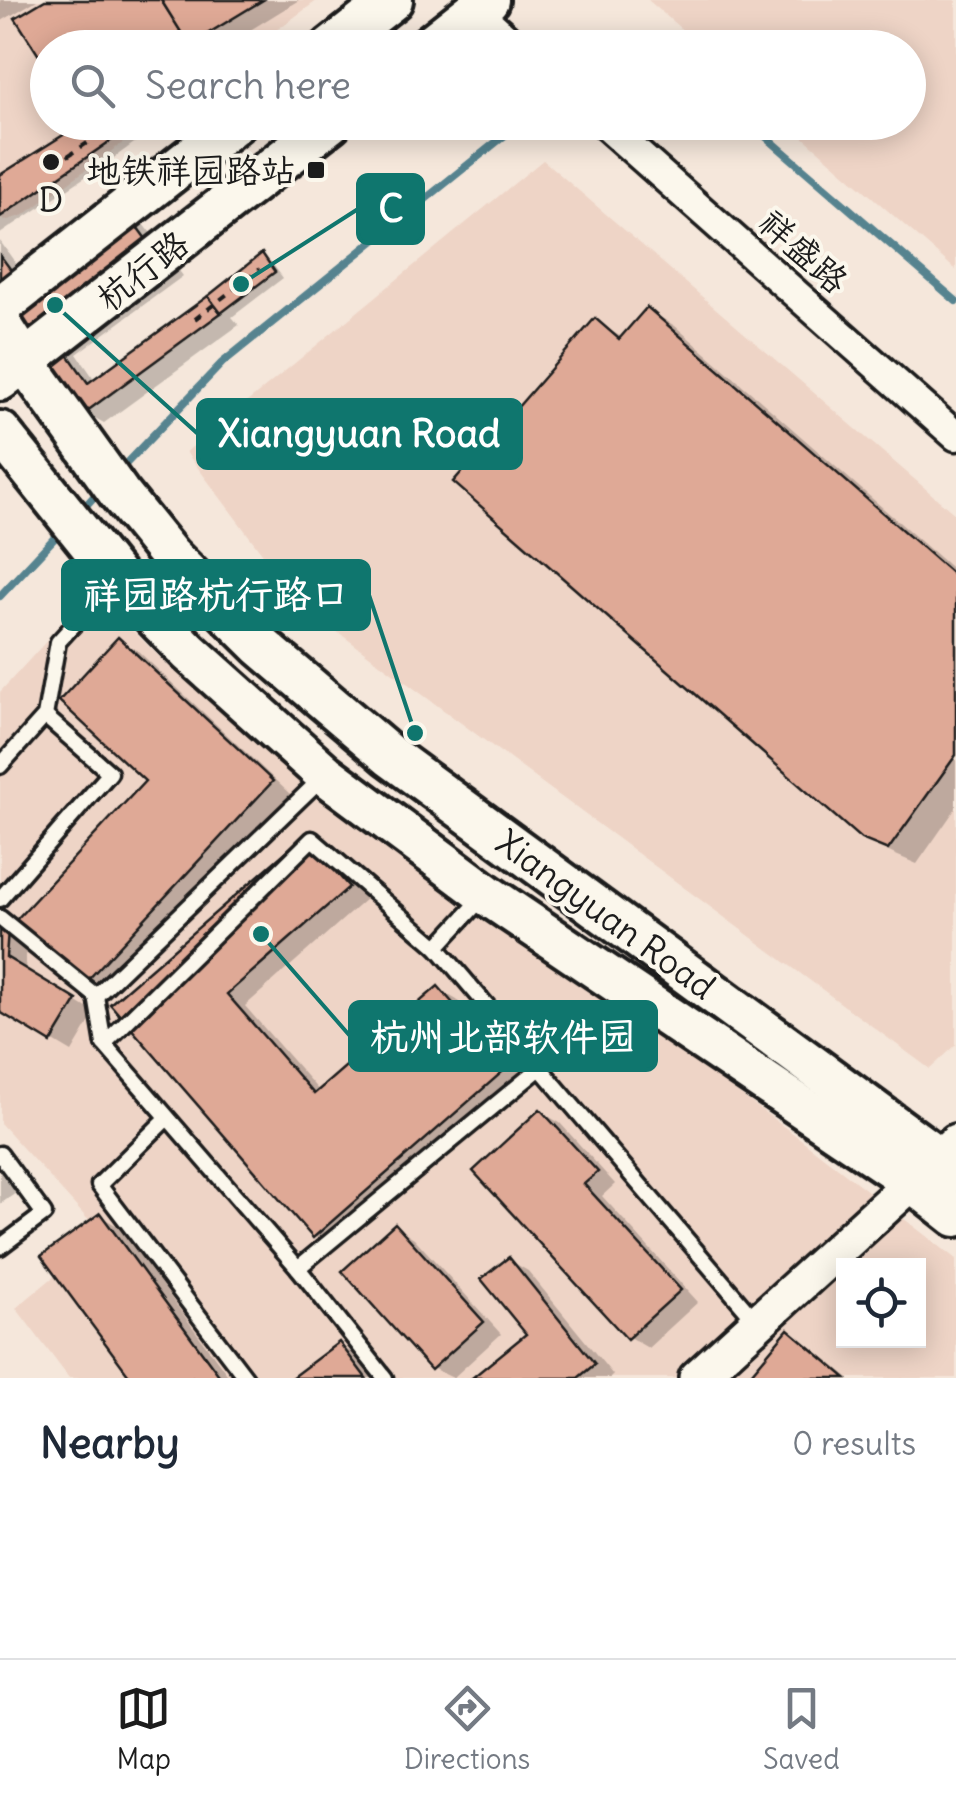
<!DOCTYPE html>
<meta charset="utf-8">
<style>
:root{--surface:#fff;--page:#f2f2f3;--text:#1f2937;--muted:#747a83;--line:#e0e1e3;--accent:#1c1c1c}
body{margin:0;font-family:Delius,"LXGW WenKai TC",sans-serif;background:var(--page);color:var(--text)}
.controls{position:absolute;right:30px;bottom:30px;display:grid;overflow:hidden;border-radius:0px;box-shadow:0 5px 25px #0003}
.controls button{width:90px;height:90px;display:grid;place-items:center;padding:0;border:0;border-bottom:2px solid var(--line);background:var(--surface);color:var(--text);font:50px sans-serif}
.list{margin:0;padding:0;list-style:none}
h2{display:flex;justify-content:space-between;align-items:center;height:130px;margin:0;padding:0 40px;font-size:42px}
h2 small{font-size:32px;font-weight:400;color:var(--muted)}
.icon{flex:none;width:55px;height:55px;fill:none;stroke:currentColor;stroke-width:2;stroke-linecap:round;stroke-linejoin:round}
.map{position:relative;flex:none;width:956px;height:1378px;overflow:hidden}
.search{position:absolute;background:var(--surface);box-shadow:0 5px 25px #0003;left:30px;right:30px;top:30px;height:110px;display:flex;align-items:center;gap:25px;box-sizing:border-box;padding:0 35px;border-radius:55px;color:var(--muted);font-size:38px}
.sheet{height:280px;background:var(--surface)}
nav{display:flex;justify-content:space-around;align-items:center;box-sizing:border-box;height:140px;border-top:2px solid var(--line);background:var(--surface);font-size:28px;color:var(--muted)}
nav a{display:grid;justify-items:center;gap:5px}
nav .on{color:var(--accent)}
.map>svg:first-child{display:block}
</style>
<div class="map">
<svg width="956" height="1378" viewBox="0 0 956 1378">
<rect width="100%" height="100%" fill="#f5e7db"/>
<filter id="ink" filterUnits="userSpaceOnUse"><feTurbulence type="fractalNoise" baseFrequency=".01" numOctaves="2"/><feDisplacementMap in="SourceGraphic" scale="20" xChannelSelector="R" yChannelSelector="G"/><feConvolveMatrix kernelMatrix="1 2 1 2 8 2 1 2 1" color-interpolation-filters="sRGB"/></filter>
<g filter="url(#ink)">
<g fill="#eed4c6" fill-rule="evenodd">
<polygon points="0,0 318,0 253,47 48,48 48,122 150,123 24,215 5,221 0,216"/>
<polygon points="648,0 956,0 956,270 787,123 908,122 908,48 702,47"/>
<polygon points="543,160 956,515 956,1045 930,1069 301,605 186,452"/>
<path d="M92 591 166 663 264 745 798 1137 956 1259V1378H69L16 1308 103 1236 0 1123V692ZM844 1266H918V1340H844Z"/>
</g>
<g fill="#0003">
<polygon points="0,0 37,0 0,22"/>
<polygon points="50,0 299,0 221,48 198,48 194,45 191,48 48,48 19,19"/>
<polygon points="89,122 160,124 115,157 0,234 0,178"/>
<polygon points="132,208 183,276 77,354 95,380 262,256 271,262 283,278 232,317 239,325 104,423 84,412 51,366 0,403 0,241 19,268"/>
<polygon points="648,310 675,326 956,572 956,808 917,864 891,853 862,837 596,322 623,338"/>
<polygon points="119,640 138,651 290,794 105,993 86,982 149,781"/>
<polygon points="323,850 366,899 245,1006 320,1092 438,989 457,1000 526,1079 334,1247 314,1236 114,1004"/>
<polygon points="0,927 27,943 25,970 95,1013 72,1052 0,1009"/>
<polygon points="541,1112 560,1123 615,1184 602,1196 698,1302 648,1348 629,1337"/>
<polygon points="0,1159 22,1189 0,1204"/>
<polygon points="100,1216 119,1227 230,1378 134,1378"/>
<polygon points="395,1226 414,1238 501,1334 453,1378 432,1368"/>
<polygon points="509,1260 528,1271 613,1375 610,1378 476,1378 529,1334"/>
<polygon points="788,1333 808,1344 849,1378 751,1378"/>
<polygon points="339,1345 358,1356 375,1378 295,1378"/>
</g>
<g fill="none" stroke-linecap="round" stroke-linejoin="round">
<g stroke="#56838f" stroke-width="8">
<polyline points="749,122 956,301"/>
<polyline points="117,473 222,363 521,122"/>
<polyline points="79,513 100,490"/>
<polyline points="0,596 62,530"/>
</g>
</g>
<g fill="#dfa996" stroke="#1c1c1c" stroke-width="2.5">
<polygon points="45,0 161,0 181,31 154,48 48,48 48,70 15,18"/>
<polygon points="161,0 263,0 189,45"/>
<polygon points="84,122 138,122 0,217 0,175"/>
<polygon points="113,194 165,265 60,343 88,383 208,296 221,313 83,414 0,379 0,255 11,270"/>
<polygon points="262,253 275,272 221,313 208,296"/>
<polygon points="647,307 956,577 956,755 888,850 861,839 453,482 595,318 619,339"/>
<polygon points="118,637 273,781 84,984 16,920 145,781 59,701"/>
<polygon points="304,836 349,887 227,994 314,1094 438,986 508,1067 313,1238 110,1004"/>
<polygon points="0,925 8,930 6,957 77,1000 51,1043 0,1012"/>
<polygon points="540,1109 598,1172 584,1184 681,1290 627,1339 473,1171"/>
<polygon points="100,1213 221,1378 131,1378 41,1256"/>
<polygon points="395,1223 484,1322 431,1370 342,1271"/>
<polygon points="509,1257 595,1364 578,1378 472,1378 526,1334 481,1279"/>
<polygon points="788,1329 846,1378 747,1378"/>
<polygon points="339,1342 366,1378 291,1378"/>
</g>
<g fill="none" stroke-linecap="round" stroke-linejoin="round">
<g stroke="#1c1c1c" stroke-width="21">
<g id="service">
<polyline points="0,766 45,716 58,642 113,582"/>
<polyline points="482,898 437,947 756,1321"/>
<polyline points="0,899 110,773 45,716"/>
<polyline points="0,918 96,996 325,775"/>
<polyline points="96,996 104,1044 298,1268 385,1378"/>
<polyline points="104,1044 312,839 437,947"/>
<polyline points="167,1118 99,1185 246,1378"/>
<polyline points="0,1154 44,1214 0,1247"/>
<polyline points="298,1268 540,1068"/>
</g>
</g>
<g stroke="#1c1c1c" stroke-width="35">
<g id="minor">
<polyline points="475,10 517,48"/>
<polyline points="602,122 956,436"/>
</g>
</g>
<g stroke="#1c1c1c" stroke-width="42">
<polyline id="tertiary" points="697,1378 956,1142"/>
</g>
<g stroke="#1c1c1c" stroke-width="48">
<g id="secondary">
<polyline points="331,48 392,0"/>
<polyline points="427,48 488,0"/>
<polyline points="0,307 236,122"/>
<polyline points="0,323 25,362 119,493 170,556 261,646 390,756 956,1171"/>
<polyline points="0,380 331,122"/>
<polyline points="0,432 117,578 189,652 325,774 486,894 913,1182 956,1216"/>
</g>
</g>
<g stroke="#1c1c1c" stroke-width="4" stroke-dasharray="8 8" stroke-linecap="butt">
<polyline points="54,165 119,122"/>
<polyline points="195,319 260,269"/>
</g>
<use href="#service" stroke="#fbf7ec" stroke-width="14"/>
<use href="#minor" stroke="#fbf7ec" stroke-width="28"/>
<use href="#tertiary" stroke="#fbf7ec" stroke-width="35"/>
<use href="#secondary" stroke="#fbf7ec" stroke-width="40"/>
</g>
</g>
<g fill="#1c1c1c" stroke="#fbf7ec" stroke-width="4">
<circle cx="51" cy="162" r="10"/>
<rect x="306" y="160" width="20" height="20" rx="5"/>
</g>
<g text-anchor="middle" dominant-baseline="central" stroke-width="8" stroke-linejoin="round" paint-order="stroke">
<g font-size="35" fill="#1c1c1c" stroke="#fbf7ec" text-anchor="end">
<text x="296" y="170">地铁祥园路站</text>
<text x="51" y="199" text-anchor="middle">D</text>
</g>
<g font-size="35" fill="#1c1c1c" stroke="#fbf7ec">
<text transform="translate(804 251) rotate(42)">祥盛路</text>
<text transform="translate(142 270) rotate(-38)">杭行路</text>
<text transform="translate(606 914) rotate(36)">Xiangyuan Road</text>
</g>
</g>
<path fill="none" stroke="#0f766e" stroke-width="4" d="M241 284L358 209M55 305L198 434M415 733L369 595M261 934L350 1036"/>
<g fill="#0f766e" stroke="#fbf7ec" stroke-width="4">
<circle cx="241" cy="284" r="10"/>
<circle cx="55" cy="305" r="10"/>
<circle cx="415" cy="733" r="10"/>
<circle cx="261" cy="934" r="10"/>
</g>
<g fill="#0f766e" stroke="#0f766e" stroke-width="4">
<rect x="358" y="175" width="65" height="68" rx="10"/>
<rect x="198" y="400" width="323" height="68" rx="10"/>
<rect x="63" y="561" width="306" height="68" rx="10"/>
<rect x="350" y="1002" width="306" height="68" rx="10"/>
</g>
<g font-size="38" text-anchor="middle" font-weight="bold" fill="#fff">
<text x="391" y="222">C</text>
<text x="359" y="447">Xiangyuan Road</text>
<text x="216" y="608">祥园路杭行路口</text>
<text x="503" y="1050">杭州北部软件园</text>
</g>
</svg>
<div class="controls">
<button><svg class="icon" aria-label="locate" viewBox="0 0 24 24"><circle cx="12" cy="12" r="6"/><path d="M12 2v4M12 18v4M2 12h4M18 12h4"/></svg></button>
</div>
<div class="search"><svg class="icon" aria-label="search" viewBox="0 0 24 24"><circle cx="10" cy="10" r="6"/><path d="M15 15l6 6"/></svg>Search here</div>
</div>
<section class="sheet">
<h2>Nearby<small>0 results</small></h2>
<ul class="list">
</ul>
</section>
<nav>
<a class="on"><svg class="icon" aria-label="map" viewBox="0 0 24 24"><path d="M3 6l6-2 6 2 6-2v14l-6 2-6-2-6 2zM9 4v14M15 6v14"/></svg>Map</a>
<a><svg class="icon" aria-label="directions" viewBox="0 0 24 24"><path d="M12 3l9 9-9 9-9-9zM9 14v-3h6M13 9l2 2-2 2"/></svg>Directions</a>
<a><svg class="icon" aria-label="saved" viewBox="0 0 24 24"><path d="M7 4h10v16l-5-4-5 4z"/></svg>Saved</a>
</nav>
